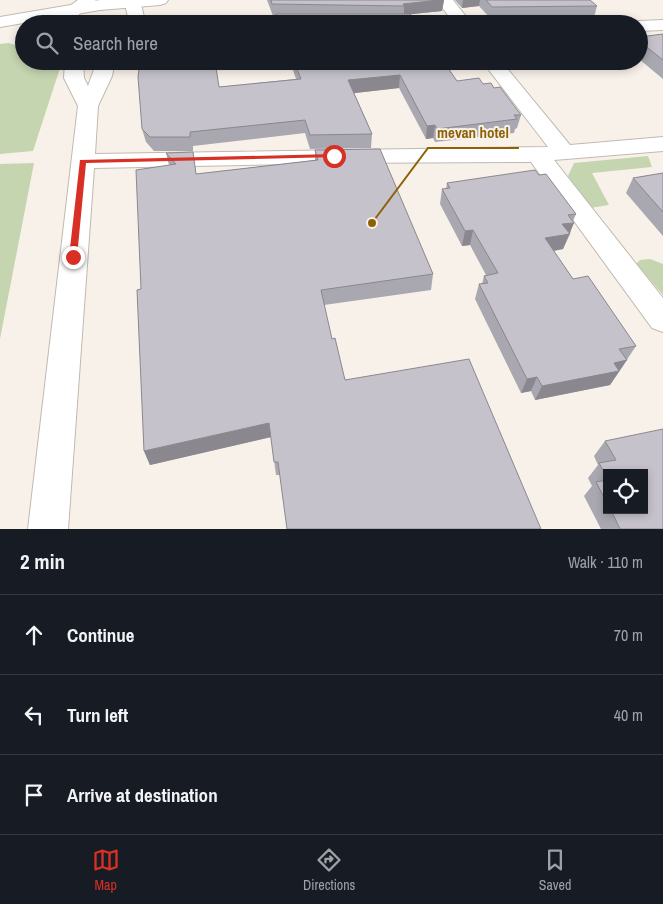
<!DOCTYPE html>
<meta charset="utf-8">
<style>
:root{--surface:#171b24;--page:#242831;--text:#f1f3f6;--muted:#9ea1a6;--line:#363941;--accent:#d93025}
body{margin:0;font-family:"Archivo Narrow",sans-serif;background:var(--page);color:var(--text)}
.controls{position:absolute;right:15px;bottom:15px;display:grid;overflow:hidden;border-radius:0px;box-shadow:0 2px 8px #0003}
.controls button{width:45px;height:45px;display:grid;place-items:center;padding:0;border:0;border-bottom:1px solid var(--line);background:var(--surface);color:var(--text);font:25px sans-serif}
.stop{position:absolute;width:15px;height:15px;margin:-11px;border:4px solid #d93025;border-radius:50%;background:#fff}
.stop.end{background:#d93025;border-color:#fff;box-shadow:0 1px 5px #0008}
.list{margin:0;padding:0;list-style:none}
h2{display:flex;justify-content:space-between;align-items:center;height:65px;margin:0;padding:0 20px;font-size:21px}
h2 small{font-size:16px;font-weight:400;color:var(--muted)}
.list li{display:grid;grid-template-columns:32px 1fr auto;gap:15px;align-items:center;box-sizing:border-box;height:80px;padding:0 20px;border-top:1px solid var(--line)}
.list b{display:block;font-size:19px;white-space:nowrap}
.list em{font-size:16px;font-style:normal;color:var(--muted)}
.icon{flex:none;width:28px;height:28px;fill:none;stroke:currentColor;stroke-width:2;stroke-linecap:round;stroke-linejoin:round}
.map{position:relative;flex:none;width:663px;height:529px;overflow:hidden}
.search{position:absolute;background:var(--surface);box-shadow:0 2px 8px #0003;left:15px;right:15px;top:15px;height:55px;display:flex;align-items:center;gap:12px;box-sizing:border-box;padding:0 18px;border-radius:28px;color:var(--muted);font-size:19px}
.sheet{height:305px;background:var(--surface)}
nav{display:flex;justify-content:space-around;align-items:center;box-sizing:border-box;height:70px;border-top:1px solid var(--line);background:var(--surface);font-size:14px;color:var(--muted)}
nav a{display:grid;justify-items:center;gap:2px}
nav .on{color:var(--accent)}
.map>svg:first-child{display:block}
</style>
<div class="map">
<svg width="663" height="529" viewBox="0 0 663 529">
<rect width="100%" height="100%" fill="#f8f1e9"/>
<g fill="#c5d5b0">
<polygon points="8,43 24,47 24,61 54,61 61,65 33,151 0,154 0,44"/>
<polygon points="648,156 652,167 592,173 609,205 590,208 568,176 574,163"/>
<polygon points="34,163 0,339 0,164"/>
<polygon points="650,259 663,264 663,295 636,264 640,260"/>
</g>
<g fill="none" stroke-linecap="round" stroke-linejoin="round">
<g stroke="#c0b9b2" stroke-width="2">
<g id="minor">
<polygon points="78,0 96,0 76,17 74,24 57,24 63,11"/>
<polygon points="124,0 140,0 144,17 142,24 125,24 128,17"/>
<polygon points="663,20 663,30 639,31 639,24 632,24 639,21"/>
<polygon points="65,61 83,61 84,78 88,86 97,61 115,61 112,76 98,106 95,154 548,147 482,61 501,61 570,145 663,137 663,151 554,160 663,298 663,332 652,328 531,162 334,163 94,168 68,529 28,529 78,106 64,78"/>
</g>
</g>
<g stroke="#c0b9b2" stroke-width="2">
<g id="major">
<polygon points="100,0 168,0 166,3 160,5 100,10 0,27 0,17"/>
<polygon points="436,0 453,0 472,24 455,24"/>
<polygon points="219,17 314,18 320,19 322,23 180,24 182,20"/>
</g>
</g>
<use href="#minor" fill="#fff" fill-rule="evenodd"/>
<use href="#major" fill="#fff" fill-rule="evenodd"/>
</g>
<g fill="#a9a7af" fill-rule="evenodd">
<polygon points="267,0 444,0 442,11 411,14 418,24 277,24 276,16 273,16"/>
<polygon points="455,0 590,0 597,6 594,17 490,18 479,6 462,8"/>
<polygon points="663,34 663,79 639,59 639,37"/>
<polygon points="290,61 443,61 457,81 483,84 494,88 521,115 517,128 515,129 514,133 435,142 433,138 426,139 399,88 354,93 372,134 371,148 310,149 305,133 193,146 193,151 154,151 146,142 142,129 219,87 296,79"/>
<polygon points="315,150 433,274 431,290 324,305 280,475 276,475 271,437 150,465 144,451 141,289 169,165 166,153 197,174 315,160"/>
<polygon points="663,173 663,236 626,193 633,178"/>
<polygon points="539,175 576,214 573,221 570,234 563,249 554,251 573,279 636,346 610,385 535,400 531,391 521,393 475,299 479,284 482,284 484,276 486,275 470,245 462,246 440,204 442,189 446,189 447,183"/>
<path d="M605 441 663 529H601L584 496 592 486 588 478 598 465 594 456ZM607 473 644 510H607Z"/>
</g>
<g fill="#8a888e">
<polygon points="439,0 444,0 442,11 404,15 404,6 403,4"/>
<polygon points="463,0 480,0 479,6 462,8"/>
<polygon points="400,75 399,88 347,94 348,80"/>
<polygon points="435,125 433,138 426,139 427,126"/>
<polygon points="574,223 563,249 540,253 545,238 562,224"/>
<polygon points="473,230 470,245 462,246 465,231"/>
<polygon points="627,360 610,385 535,400 542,386 614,363"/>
<polygon points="537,377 531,391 521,393 527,379"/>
<polygon points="269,423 271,437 150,465 144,451"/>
</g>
<g fill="#c5c2cb" stroke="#8a888e">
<polygon points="271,0 439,0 403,4 404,6 272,4"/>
<polygon points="486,0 590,0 597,6 492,7"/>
<polygon points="276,14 410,14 418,24 280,24"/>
<polygon points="663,34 663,60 639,41 639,37"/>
<polygon points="140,61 215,61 219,87 301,79 294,61 443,61 457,81 479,78 483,84 491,83 494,88 500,87 521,115 514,115 517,119 437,129 435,125 427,126 400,75 348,80 372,134 310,135 305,120 190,132 190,137 150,137 142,129 138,77"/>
<polygon points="380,149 433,274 321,290 332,339 335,338 345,380 469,359 541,529 287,529 278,462 274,462 269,423 144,451 137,290 141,289 136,170 176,164 166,153 193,152 196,174 318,160 315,150"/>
<polygon points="535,170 539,175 546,174 576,214 568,215 574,223 562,224 570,234 545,238 573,279 588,276 636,346 619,349 627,360 614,363 619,371 542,386 537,377 527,379 479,284 488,283 484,276 498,273 473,230 465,231 442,189 450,188 447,183"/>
<polygon points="663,173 663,212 633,178"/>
<polygon points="663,429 663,529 620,529 611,510 644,510 644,473 607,473 607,477 599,463 616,460 605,441"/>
<polygon points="607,480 607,503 596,482"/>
</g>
<polygon fill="#d93025" points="334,154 337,156 337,157 86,163 77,257 73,260 69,257 80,160"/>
<path fill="none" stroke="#8e6109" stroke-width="2" d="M372 223L428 148H519"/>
<circle fill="#8e6109" stroke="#f8f1e9" stroke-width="2" cx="372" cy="223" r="5"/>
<g font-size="15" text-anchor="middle" font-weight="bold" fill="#8e6109" stroke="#f8f1e9" stroke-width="4" stroke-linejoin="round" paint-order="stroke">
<text x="473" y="138">mevan hotel</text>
</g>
</svg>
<div class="controls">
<button><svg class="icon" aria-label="locate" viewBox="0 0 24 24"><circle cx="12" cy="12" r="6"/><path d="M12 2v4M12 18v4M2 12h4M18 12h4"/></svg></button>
</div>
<div class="stop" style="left:334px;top:156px"></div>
<div class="stop end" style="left:73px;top:257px"></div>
<div class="search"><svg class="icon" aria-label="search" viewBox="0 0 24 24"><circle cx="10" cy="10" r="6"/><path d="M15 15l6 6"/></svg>Search here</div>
</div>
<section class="sheet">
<h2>2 min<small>Walk · 110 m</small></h2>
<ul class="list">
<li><svg class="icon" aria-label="ahead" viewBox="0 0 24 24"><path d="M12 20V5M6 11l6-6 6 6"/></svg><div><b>Continue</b></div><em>70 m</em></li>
<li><svg class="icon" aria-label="left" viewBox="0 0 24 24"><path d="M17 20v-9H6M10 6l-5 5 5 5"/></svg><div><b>Turn left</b></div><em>40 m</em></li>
<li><svg class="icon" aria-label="arrive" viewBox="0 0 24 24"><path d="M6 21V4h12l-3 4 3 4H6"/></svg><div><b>Arrive at destination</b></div></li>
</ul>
</section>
<nav>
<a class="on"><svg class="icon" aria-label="map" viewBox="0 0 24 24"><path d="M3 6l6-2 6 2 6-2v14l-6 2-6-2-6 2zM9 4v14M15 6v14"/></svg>Map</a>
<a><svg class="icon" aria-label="directions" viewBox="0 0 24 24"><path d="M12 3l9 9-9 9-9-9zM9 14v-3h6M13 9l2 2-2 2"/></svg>Directions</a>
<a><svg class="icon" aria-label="saved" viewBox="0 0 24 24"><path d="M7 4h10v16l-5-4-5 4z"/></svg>Saved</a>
</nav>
